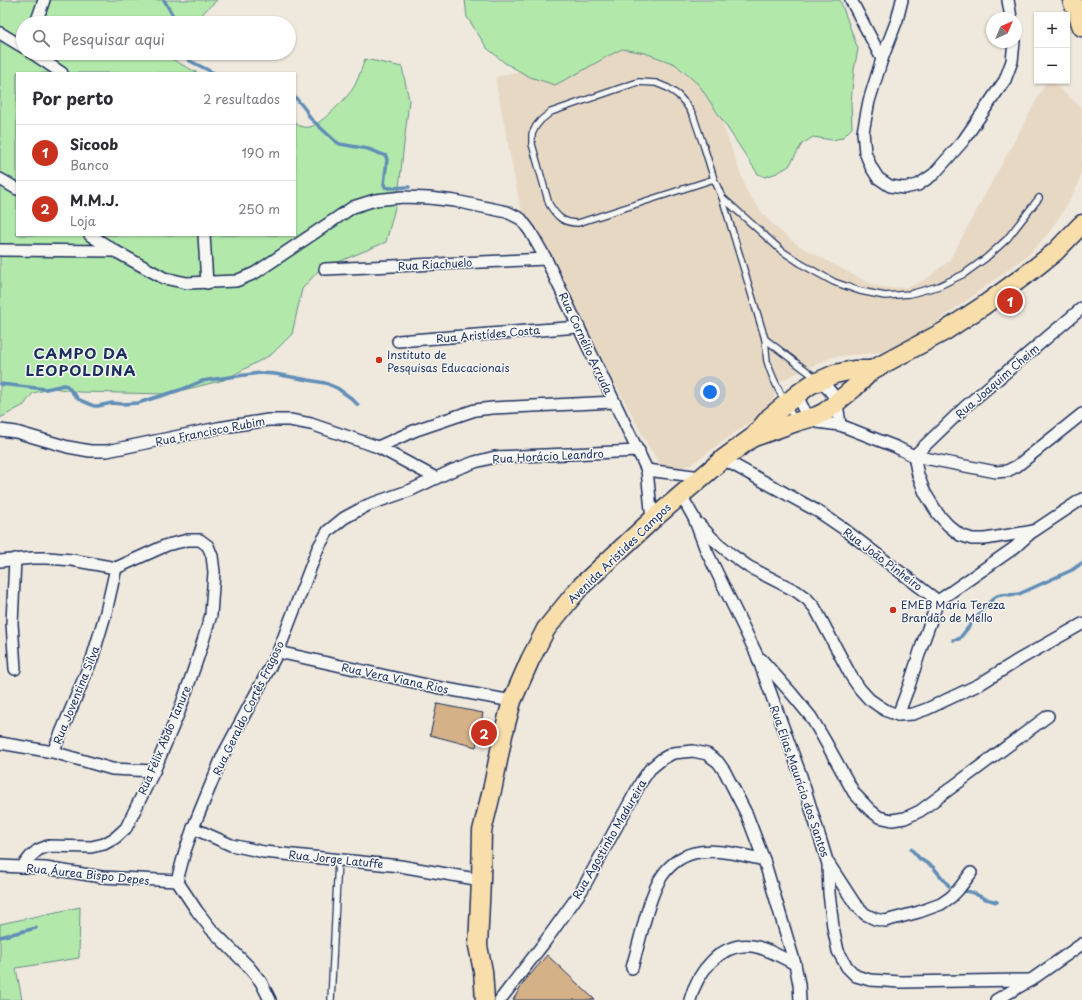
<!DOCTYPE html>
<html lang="pt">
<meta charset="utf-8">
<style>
:root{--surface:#fff;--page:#f2f2f3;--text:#2b2b33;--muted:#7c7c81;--line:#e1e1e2;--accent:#c8321e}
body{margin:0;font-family:"Playpen Sans",sans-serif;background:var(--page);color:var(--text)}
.controls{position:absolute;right:12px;top:12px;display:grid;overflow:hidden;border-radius:0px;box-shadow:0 1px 3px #0004}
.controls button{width:36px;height:36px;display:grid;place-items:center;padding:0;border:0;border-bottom:1px solid var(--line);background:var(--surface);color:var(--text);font:20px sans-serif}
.compass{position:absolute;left:986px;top:12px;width:36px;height:36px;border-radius:50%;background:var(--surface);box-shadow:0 1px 3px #0004;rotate:44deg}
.you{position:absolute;left:710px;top:392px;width:14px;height:14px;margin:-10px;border:3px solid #fff;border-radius:50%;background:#1a73e8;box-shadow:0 0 0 6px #1a73e833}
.badge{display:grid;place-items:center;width:26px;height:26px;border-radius:50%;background:var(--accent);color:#fff;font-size:13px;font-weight:700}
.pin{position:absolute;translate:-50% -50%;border:2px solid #fff;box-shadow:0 1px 4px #0006}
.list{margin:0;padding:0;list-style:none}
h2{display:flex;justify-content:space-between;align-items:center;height:52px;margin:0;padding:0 16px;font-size:17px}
h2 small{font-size:13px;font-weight:400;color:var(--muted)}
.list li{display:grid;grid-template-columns:26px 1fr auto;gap:12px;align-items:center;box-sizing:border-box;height:56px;padding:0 16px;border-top:1px solid var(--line)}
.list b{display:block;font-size:15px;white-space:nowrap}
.list p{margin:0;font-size:13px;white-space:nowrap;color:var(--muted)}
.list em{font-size:13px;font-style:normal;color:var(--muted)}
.icon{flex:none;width:22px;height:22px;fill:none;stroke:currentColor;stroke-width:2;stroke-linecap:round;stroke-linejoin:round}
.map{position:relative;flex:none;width:1082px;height:1000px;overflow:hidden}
.search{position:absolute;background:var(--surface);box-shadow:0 1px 3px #0004;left:16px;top:16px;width:280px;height:44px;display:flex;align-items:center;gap:10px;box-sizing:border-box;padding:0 14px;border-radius:22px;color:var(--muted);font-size:15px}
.panel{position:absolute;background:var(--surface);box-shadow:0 1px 3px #0004;left:16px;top:72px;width:280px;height:164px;border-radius:0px}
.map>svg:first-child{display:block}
</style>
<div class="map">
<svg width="1082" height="1000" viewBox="0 0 1082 1000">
<rect width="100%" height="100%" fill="#efe8dd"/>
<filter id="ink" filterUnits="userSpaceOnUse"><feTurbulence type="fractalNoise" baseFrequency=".025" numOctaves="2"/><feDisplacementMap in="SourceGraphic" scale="8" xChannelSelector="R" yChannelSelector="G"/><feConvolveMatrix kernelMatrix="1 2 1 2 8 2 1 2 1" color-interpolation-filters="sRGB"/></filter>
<g filter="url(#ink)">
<polygon fill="#e7d8c3" points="661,38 684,54 718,111 747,192 768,220 780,231 798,245 874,286 892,288 908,287 925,280 949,261 1047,81 1051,81 1082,108 1082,171 1078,185 1065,208 1048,234 1027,256 904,346 883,352 832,357 778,382 775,395 770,406 761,414 692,464 683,467 675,471 662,467 649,447 520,206 495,77"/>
<g fill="#b2e9ab" stroke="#668c84">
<path d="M0 0H217L206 10 194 23H23V53H160L198 73H17V235H295V123C299 126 304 128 310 127 321 124 350 96 355 85 359 77 362 67 365 59L402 67 409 100 398 196 386 242 319 270 302 289 292 334 272 354 224 380 167 394 79 392 54 388 33 393 24 405 0 418Z"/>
<polygon points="465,0 840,0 858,49 854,70 851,103 852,128 842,138 832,140 813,137 802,144 789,166 777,173 765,177 758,174 699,85 675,64 645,53 622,49 608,56 580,72 555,85 530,77 505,63 487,48 467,17"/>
<polygon points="80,907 79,958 16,968 22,1000 0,1000 0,924"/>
</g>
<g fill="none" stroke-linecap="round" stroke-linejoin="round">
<g stroke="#618eb6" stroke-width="3.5">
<polyline points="164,0 177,23"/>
<polyline points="185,53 190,61 214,73"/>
<polyline points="295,97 305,109 310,118 335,141 340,144 368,149 386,156 387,160 384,184 385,187 389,188 409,187"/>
<polyline points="0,384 46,389 64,385 67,386 78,399 94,406 98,406 112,403 122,404 138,403 180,390 202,381 215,379 260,373 275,374 325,383 337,388 351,398 358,405"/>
<path d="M953 640 959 639C967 630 988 600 997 596 1004 593 1011 596 1019 594L1072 570 1082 563"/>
<polyline points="911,849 920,859 933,867 949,886"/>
<path d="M960 892C971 889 977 896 986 899 990 900 993 901 997 902"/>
<polyline points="0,937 36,928"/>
</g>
</g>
<g fill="#d4b187" stroke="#1b2f5e">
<polygon points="437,704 483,713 476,747 430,735"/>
<polygon points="547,955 595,1000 513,1000 524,982"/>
</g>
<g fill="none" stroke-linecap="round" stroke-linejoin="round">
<g stroke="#1b2f5e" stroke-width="8">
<g id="service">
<path d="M714 179 578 223C563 223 557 217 549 204L532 144V134L536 126 541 120 551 112 638 82 656 83 668 88 678 95 686 104 693 115 704 147 714 179 722 197 765 339C766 346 766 354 767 361 773 382 785 402 795 420"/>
<polyline points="722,197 782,251 803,265 834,282 860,291 885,296 910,294 939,286 964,274 986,258 1007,239 1039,198"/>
<polyline points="765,339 816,378"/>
<polyline points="331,1000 338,860"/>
</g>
</g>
<g stroke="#1b2f5e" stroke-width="14">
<g id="minor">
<polyline points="851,0 882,59 869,101 863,132 865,152 871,167 878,178 890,186 904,188 918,185 934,174 963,141 1005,80 1012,61 1014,42"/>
<polyline points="1008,0 1011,18"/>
<polyline points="36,23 44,0"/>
<polyline points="0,33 23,47"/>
<polyline points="32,53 62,73"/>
<polyline points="882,59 897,20 902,0"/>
<polyline points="0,179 17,189"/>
<polyline points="90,235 115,251 164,278 187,283 236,281 255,273 353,207 375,200 403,197 429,198 455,201 507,212 521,219 530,231 546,259 647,470 652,520"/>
<polyline points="204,235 207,283"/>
<polyline points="0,250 115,251"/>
<polyline points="325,269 546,259"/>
<polyline points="398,341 579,327"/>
<path d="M819 381C838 395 837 403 840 425"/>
<polyline points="799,393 800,402 804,410 810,418 817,422 840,425 896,447 914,456 918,475 925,493 938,514 948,525 960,535 972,539 985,539 1034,531 1082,499"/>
<polyline points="0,430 16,432 68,447 90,451 107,451 218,428 268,420 290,420 311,424 378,447 436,478"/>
<polyline points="378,447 416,430 475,410 492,408 614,402"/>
<polyline points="914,456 966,406 1082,308"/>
<polyline points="914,456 996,472 1007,471 1017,466 1082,414"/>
<polyline points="723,459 819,512 844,529 938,601"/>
<polyline points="647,470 701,477"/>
<polyline points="681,495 694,518 706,550 756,653 801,776 828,864 829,893 833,927 838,951 847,967 856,976 870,980 901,982 1031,980"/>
<polyline points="699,524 713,539 732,555 749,567 796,591 807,599 815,608 851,676 860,689 869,699 879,706 887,711 898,715 913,714 927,709 980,684 1020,659 1082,624"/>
<polyline points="15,559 12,623 15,669"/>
<polyline points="0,561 33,558 48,558 72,560 116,568 167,545 188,540 200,540 208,546 212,556 214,572 211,615 198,657 179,712 154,771 126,828 115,838 104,844 91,847 48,846 38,850 31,856 22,867"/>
<polyline points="938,601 1014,548 1033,531"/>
<polyline points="278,652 436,687 512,701"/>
<polyline points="761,659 792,694 811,717 824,739 854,793 870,810 879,817 892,820 905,818 920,811 1048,716"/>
<polyline points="898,715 909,686 922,645 938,601"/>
<polyline points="0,743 53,752 112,769 154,771"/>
<polyline points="53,752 92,659 106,612 116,568"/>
<polyline points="193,828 231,845 264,852 400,866 481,880"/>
<polyline points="829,864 855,904 865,914 875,919 885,921 919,912 941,904 951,897 958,890 971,873"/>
<polyline points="0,866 45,868 102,877 177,881"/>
<path d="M632 968C636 953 640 938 644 923 652 894 660 862 694 853 715 848 744 855 764 860"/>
<polyline points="270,1000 261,982 248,966 211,929 197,911 177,881 185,851 193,828 223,755 278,652 318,548 328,531 344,518 368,505 411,490 451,471 475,462 495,457 639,451"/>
<polyline points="500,1000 544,943 582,890 641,782 650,769 662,759 673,753 693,751 707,754 718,762 725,772 747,815 764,860 795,964 799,984 800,1000"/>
<path d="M690 1000C697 973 720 942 752 946 767 948 781 957 795 964"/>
<polyline points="996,1000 1031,980 1082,944"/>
</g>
</g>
<g stroke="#1b2f5e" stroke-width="21">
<g id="trunk">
<polyline points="1072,0 1082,27"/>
<polyline points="754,437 796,422 817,416 825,412 854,388 872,370 945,331 983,306 1031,271 1055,252 1082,224"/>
<polyline points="485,1000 483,971 478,946 481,880 482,831 493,786 503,735 512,701 530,660 546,629 580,587 652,520 723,459 753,437 770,417 799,393 810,385 835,374 854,370 872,370"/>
</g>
</g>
<use href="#service" stroke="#f6f6f2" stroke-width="5.5"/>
<use href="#minor" stroke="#f6f6f2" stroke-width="11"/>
<use href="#trunk" stroke="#f8deab" stroke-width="18"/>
</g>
</g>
<g fill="#c8321e" stroke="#f6f6f2" stroke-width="1.5">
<circle cx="379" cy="360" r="4"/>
<circle cx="893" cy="610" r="4"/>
</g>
<g text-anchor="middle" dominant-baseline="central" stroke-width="3" stroke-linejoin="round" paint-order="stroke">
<g font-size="11" fill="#1b2f5e" stroke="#f6f6f2">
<text transform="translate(435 264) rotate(-3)">Rua Riachuelo</text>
<text transform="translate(488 334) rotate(-5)">Rua Aristídes Costa</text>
<text transform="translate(586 343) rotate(65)">Rua Cornélio Arruda</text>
<text transform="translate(997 381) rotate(-41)">Rua Joaquim Cheim</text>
<text transform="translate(210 431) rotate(-11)">Rua Francisco Rubim</text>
<text transform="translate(548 456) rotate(-3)">Rua Horácio Leandro</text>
<text transform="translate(619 553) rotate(-44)">Avenida Aristides Campos</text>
<text transform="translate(883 559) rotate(37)">Rua João Pinheiro</text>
<text transform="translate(395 678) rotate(12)">Rua Vera Viana Rios</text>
<text transform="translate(76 695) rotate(-68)">Rua Joventina Silva</text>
<text transform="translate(248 708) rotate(-64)">Rua Geraldo Cortês Fragoso</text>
<text transform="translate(164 740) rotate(-67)">Rua Félix Abdo Tanure</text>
<text transform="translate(800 781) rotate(71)">Rua Elias Maurício dos Santos</text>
<text transform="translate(609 839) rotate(-60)">Rua Agostinho Madureira</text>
<text transform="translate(336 859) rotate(6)">Rua Jorge Latuffe</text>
<text transform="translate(88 874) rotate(6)">Rua Áurea Bispo Depes</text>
</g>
<g font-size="11" fill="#1b2f5e" stroke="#f6f6f2" text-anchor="start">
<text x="387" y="354">Instituto de<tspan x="387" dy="13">Pesquisas Educacionais</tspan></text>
<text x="901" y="604">EMEB Maria Tereza<tspan x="901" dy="13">Brandão de Mello</tspan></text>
</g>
<g font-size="15" font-weight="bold" letter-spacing="1" fill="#1b2f5e" stroke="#f6f6f2">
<text x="81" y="352">CAMPO DA<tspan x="81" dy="17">LEOPOLDINA</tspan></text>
</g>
</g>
</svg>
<div class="controls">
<button>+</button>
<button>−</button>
</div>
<svg class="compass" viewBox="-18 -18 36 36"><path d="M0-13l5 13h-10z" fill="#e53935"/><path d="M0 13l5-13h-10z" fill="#7c7c81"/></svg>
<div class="you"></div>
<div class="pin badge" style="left:1010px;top:301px">1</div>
<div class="pin badge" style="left:484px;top:733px">2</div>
<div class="search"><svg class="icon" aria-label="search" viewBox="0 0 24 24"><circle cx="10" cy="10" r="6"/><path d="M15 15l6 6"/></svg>Pesquisar aqui</div>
<section class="panel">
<h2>Por perto<small>2 resultados</small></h2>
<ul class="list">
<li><span class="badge">1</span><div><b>Sicoob</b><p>Banco</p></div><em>190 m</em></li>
<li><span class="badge">2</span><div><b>M.M.J.</b><p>Loja</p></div><em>250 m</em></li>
</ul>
</section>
</div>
